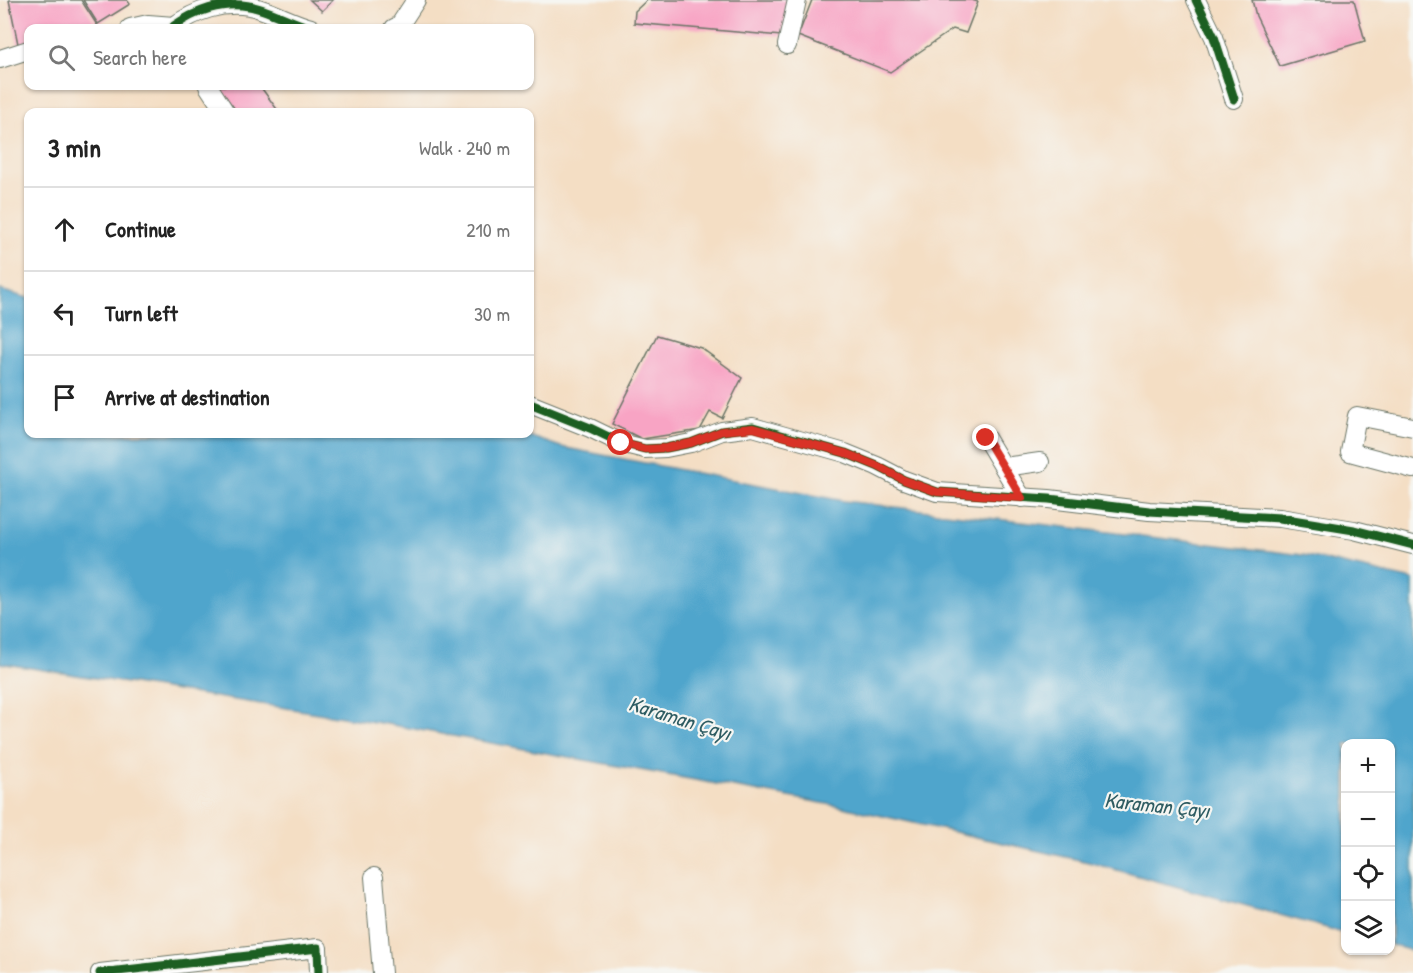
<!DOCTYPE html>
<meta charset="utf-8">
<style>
:root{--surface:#fff;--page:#f2f2f2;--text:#222;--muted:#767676;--line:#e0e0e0}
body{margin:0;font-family:"Patrick Hand",sans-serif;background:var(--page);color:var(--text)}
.controls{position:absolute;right:18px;bottom:18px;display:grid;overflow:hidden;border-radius:12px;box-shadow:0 2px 4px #0004}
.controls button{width:54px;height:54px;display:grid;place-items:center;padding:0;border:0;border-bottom:2px solid var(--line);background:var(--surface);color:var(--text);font:30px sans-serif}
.stop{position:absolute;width:18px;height:18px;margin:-14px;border:4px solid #d93025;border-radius:50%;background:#fff}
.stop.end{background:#d93025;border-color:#fff;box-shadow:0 2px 6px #0008}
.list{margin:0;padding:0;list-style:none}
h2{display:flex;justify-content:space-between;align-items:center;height:78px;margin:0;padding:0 24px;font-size:26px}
h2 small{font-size:20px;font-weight:400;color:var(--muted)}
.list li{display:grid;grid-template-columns:39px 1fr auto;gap:18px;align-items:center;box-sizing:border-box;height:84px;padding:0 24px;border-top:2px solid var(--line)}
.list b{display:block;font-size:22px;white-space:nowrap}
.list em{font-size:20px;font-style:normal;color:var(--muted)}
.icon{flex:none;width:33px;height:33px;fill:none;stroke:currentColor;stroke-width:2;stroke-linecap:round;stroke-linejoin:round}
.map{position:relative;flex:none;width:1413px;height:973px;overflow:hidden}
.search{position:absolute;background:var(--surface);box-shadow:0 2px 4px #0004;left:24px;top:24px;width:510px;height:66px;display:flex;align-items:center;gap:15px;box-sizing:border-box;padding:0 21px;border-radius:12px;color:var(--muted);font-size:22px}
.panel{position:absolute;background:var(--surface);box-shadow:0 2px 4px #0004;left:24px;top:108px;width:510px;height:330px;border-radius:12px}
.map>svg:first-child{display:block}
</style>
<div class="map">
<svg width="1413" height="973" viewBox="0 0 1413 973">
<rect width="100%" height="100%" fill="#f6f6f2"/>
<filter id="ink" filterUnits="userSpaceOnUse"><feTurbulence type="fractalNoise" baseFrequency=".0167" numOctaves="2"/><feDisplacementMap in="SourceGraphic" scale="12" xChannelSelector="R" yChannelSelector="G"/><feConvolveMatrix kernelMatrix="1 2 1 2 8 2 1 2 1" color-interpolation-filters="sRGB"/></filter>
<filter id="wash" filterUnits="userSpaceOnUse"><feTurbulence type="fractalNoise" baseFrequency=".008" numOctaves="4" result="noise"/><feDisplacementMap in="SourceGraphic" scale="24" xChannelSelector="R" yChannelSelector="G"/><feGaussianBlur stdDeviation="1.35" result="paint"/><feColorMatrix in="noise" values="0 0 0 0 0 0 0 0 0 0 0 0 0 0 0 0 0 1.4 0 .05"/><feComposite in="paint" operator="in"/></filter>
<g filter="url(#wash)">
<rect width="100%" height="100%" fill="#f4dec4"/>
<polygon fill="#50a5cc" stroke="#387180" stroke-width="1.5" points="0,290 28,298 28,434 523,434 561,447 844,501 1303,555 1413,580 1413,951 1391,945 1390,744 1346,744 1345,933 1088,862 838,806 387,724 0,663"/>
<g id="blocks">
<g fill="#f8a4c4">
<polygon points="9,0 81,0 99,28 28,28 28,42 18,44"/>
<polygon points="83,0 127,0 130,4 98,24"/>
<polygon points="310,0 333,0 322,11"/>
<polygon points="647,0 793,0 782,36 634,23 635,11"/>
<polygon points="812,0 972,0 978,2 966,33 953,29 890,72 798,36"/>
<polygon points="1252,0 1354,0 1365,41 1280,66 1256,16"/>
<polygon points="218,86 260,86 279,112 237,112"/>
<polygon points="657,335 701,348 742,378 722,418 710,412 700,430 642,439 612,424"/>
</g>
</g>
</g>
<g filter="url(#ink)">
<use href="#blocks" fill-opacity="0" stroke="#6a7566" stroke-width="1.5"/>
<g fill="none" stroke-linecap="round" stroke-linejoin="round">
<g stroke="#6a7566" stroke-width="20">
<g id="minor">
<polyline points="1196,0 1214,37 1234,99"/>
<polyline points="130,28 148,24 174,26"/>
<path d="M174 28V26C195 11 222 1 249 6 268 9 291 23 311 28"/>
<polyline points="394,28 399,26 416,0"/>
<polyline points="787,45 797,0"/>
<polyline points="0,59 28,50"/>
<polyline points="208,86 225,112"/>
<polyline points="530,404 590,428 621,443 645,449 666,448 691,443 722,431 753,427 845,453 877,466 904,480 937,492 1049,499 1149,511 1280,518 1354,530 1413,545"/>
<polyline points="1413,427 1357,416 1350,452 1413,469"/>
<polyline points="986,438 1022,498"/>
<polyline points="1004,467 1040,462"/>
<polyline points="374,877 382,973"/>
<polyline points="100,973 318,948 319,973"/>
</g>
</g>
<use href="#minor" stroke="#fff" stroke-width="18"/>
<g stroke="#f6f6f2" stroke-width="13">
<g id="cycleway">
<polyline points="1196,0 1214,37 1234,99"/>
<path d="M174 28V26C195 11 222 1 249 6 268 9 291 23 311 28"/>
<polyline points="530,404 590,428 621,443 645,449 666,448 691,443 722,431 753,427 845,453 877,466 904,480 937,492 1049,499 1149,511 1280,518 1354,530 1413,545"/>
<polyline points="100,973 318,948 319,973"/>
</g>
</g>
<use href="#cycleway" stroke="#1b5e20" stroke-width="9"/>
</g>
</g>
<g fill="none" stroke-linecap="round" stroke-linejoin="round" filter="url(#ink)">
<polyline stroke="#d93025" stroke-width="8" points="621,443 645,449 666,448 691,443 722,431 753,428 845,453 877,466 904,480 937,492 1022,498 986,438"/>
</g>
<g text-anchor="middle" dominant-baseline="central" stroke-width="4.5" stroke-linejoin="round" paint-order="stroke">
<g font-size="21" font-style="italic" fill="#2e5c62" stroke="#f6f6f2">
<text transform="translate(680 718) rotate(17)">Karaman Çayı</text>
<text transform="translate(1157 805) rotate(6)">Karaman Çayı</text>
</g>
</g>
</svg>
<div class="controls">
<button>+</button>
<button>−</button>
<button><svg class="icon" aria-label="locate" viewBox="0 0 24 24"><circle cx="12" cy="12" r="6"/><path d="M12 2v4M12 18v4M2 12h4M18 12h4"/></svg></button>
<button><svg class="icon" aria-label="layers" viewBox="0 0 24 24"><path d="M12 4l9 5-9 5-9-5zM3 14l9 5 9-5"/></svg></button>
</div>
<div class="stop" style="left:621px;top:443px"></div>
<div class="stop end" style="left:986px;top:438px"></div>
<div class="search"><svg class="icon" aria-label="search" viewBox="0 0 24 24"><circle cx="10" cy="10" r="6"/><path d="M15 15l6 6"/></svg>Search here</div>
<section class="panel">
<h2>3 min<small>Walk · 240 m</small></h2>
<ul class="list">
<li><svg class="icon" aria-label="ahead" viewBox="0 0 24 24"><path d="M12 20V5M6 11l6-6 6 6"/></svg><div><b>Continue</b></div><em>210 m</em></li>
<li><svg class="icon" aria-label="left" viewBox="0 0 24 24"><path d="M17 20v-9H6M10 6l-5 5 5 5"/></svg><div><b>Turn left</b></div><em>30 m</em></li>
<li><svg class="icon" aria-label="arrive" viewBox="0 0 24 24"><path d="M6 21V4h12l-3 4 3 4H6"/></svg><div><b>Arrive at destination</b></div></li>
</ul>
</section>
</div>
